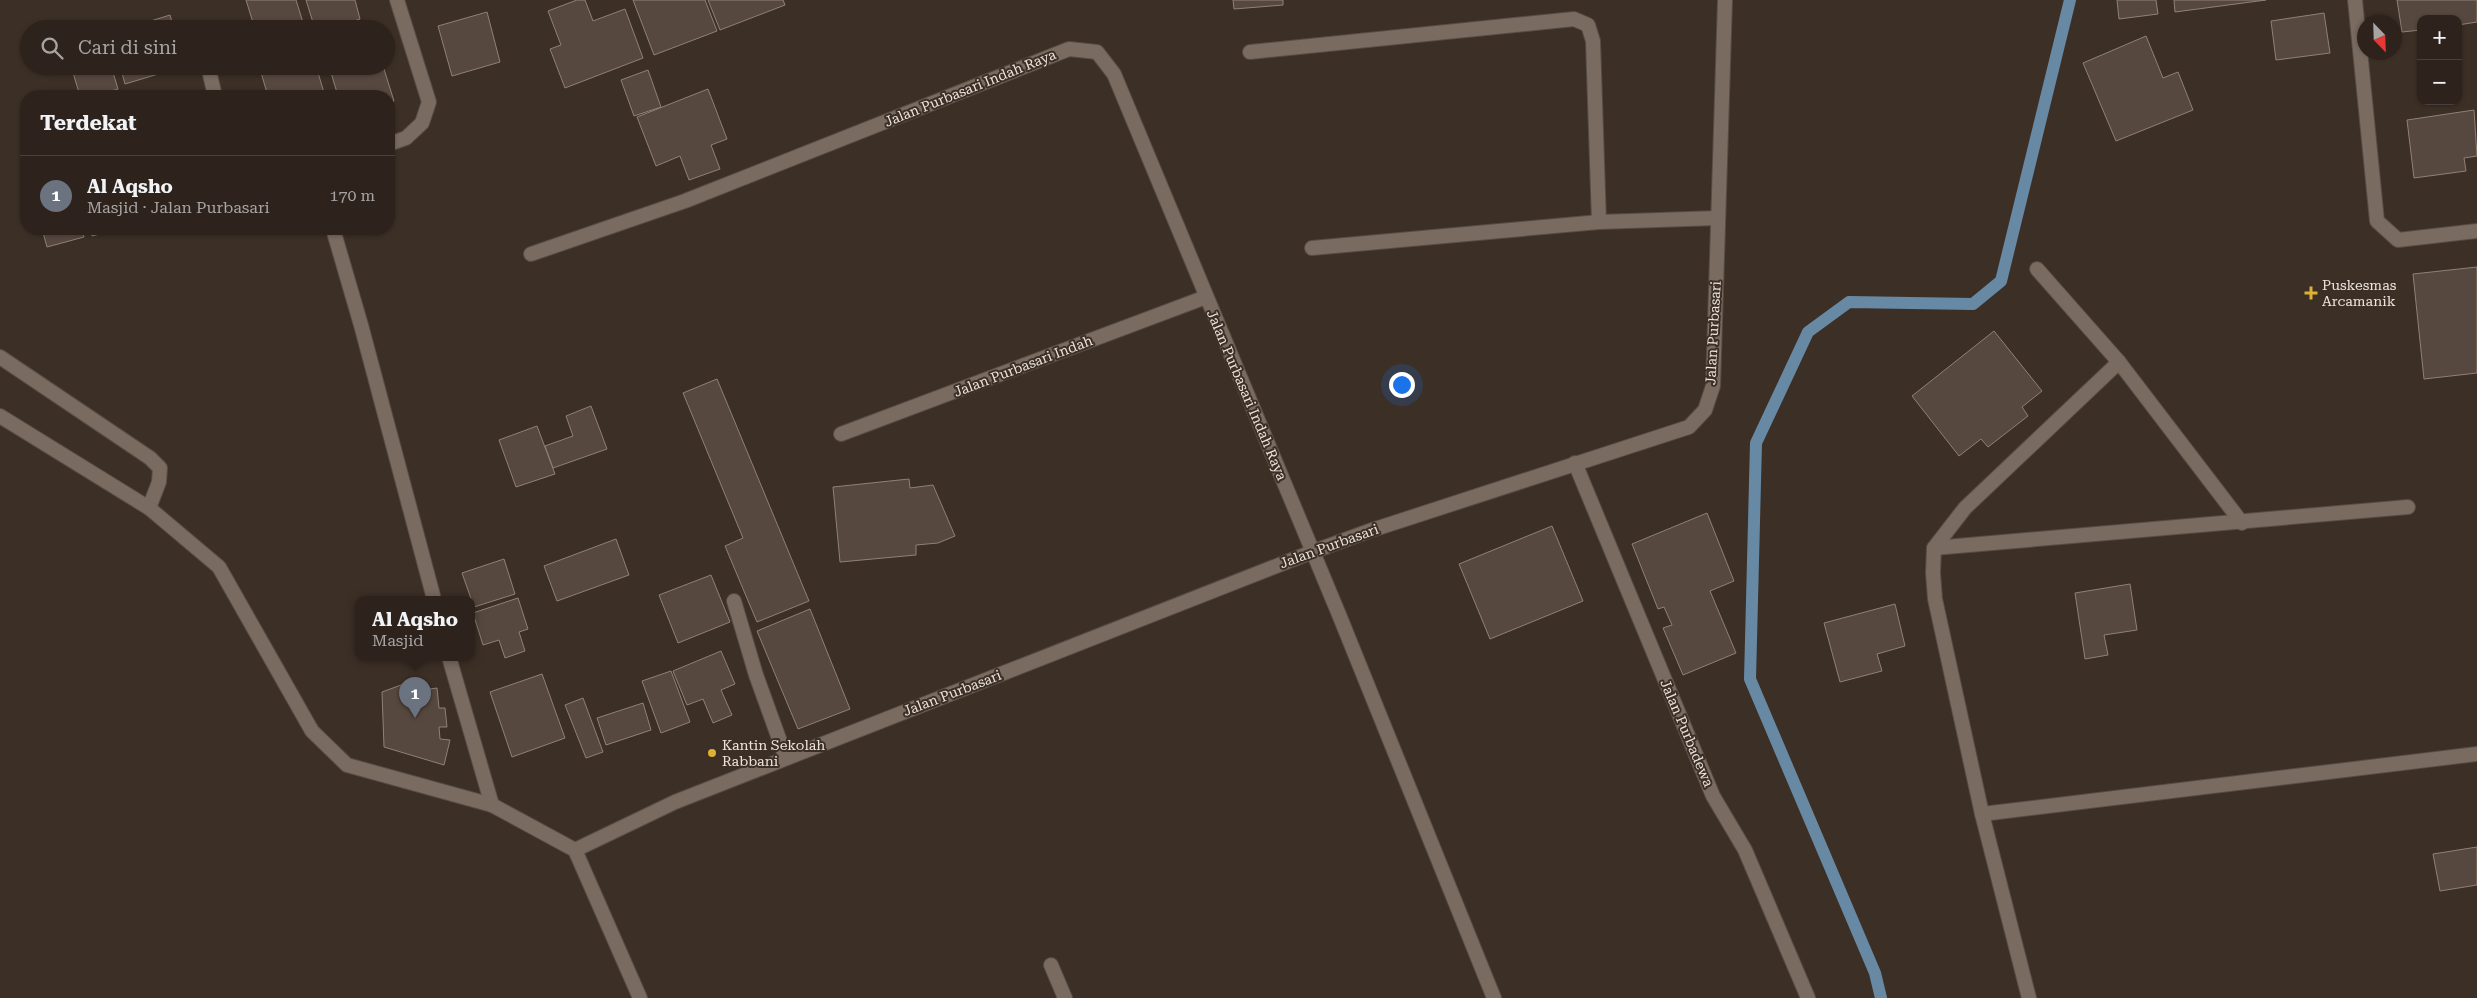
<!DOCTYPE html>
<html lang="id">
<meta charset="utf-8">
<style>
:root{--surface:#2d231c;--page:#392f29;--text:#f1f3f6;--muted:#a7a4a3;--line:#48403b;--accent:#d93025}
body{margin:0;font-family:"Roboto Serif",serif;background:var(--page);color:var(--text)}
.controls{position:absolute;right:15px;top:15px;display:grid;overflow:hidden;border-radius:10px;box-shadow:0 1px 4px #0004}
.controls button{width:45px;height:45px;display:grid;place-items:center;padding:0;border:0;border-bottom:1px solid var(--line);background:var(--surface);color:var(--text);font:25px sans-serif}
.compass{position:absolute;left:2357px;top:15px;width:45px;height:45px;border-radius:50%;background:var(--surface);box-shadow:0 1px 4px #0004;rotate:157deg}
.you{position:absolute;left:1401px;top:384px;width:18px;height:18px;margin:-12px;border:4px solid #fff;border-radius:50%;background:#1a73e8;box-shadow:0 0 0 8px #1a73e833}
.badge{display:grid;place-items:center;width:32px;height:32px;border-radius:50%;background:var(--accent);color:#fff;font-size:16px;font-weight:700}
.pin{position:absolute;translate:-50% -41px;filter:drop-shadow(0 1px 2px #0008)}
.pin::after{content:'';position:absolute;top:26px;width:18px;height:15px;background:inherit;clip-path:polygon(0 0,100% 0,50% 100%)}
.popup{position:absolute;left:355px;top:596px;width:120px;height:65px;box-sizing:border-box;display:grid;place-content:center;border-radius:10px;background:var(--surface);filter:drop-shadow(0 1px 4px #0005);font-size:16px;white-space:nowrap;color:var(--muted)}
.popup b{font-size:19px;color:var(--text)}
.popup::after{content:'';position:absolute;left:50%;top:100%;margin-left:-10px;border:10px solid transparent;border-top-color:var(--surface)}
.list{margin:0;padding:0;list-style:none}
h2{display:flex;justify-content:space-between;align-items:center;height:65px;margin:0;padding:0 20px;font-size:21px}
h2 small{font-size:16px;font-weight:400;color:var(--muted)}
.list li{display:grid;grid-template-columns:32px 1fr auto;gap:15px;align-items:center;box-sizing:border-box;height:80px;padding:0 20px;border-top:1px solid var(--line)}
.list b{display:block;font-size:19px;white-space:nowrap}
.list p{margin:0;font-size:16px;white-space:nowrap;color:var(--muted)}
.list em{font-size:16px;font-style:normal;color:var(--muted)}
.icon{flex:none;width:28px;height:28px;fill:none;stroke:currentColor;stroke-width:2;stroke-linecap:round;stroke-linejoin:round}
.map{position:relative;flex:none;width:2477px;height:998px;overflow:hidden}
.search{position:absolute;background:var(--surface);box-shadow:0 1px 4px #0004;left:20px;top:20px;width:375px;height:55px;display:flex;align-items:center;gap:12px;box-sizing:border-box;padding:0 18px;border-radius:28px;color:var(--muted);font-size:19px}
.panel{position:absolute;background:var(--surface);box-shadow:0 1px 4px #0004;left:20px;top:90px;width:375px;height:145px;border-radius:20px}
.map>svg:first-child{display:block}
</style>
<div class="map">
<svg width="2477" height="998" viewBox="0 0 2477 998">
<rect width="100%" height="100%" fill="#3c2f26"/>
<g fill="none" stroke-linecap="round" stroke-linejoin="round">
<polyline stroke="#6889a4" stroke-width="12" points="1881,998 1875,973 1750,679 1756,443 1808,332 1849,302 1973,304 2001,281 2070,0"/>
</g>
<g fill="#56483f" stroke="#908176">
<polygon points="246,0 296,0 305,29 255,29"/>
<polygon points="306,0 355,0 360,19 329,29 315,29"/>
<polygon points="577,0 585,0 593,21 625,9 643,58 565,88 550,49 561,45 548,11"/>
<polygon points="633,0 705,0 717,31 654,55"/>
<polygon points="708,0 783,0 785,5 720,30"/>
<polygon points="1233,0 1283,0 1283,5 1234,9"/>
<polygon points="2117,0 2156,0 2158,14 2119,19"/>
<polygon points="2174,0 2266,0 2175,12"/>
<polygon points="2397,0 2477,0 2477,22 2458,25 2458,19 2421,19 2421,30 2402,32"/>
<polygon points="487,12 500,62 452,76 438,26"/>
<polygon points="2324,13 2330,53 2276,60 2271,21"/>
<polygon points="170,15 174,29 125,29"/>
<polygon points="2146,36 2163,78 2178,72 2193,110 2116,141 2083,63"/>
<polygon points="71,66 111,66 118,89 94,96 80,96"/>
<polygon points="120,66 185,66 125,84"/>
<polygon points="259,66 316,66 325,96 268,96"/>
<polygon points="329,66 383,66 394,101 389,103 389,96 338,96"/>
<polygon points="648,70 661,107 634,116 621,80"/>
<polygon points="708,89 727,139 711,145 720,169 689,180 680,156 656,166 637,117"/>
<polygon points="2474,110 2477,156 2464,158 2466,171 2414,178 2407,120"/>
<polygon points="42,229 82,229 84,237 47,247"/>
<polygon points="90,229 119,229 92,236"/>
<polygon points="2477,267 2477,373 2424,379 2413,274"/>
<polygon points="1994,331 2042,391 2022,407 2028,416 1988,447 1981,439 1959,456 1912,396"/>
<polygon points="717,379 809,601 757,622 725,546 743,538 683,393"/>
<polygon points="591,406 607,449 553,468 545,446 573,436 566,416"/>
<polygon points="537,426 555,474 516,487 499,440"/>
<polygon points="909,479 910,488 933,485 955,536 938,543 916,545 916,555 840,562 833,487"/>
<polygon points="1707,513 1734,581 1710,591 1736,653 1683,675 1663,628 1672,625 1664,607 1658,609 1632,544"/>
<polygon points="1552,526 1583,601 1490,639 1459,564"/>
<polygon points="616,539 629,575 557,601 544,566"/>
<polygon points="504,559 515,594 474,607 462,573"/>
<polygon points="711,575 730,622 678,643 659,595"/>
<polygon points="2130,584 2137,630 2104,635 2108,655 2085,659 2075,593"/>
<polygon points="518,598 528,629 519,632 525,651 505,658 499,640 483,645 473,613"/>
<polygon points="1895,604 1905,646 1877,654 1882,671 1840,682 1824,623"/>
<polygon points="810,609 850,709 798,729 757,631"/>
<polygon points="721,651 735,684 721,690 732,715 713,723 703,699 687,705 673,671"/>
<polygon points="671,671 690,722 661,733 642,681"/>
<polygon points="542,674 565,738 512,757 490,692"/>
<polygon points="412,681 414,691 437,688 439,708 445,708 447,727 439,727 440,739 450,740 444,765 384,747 382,692"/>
<polygon points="583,698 603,752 586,758 565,705"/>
<polygon points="643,703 651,730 606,745 597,718"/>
<polygon points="2477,847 2477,885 2440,891 2433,854"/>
</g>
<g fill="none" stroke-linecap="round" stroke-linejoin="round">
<g stroke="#574c45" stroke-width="16">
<g id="service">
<polyline points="0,357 150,458 160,468 159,482 149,508"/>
<polyline points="734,601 756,675 786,758"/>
</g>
</g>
<g stroke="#574c45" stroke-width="16">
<g id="minor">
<polyline points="2355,0 2377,221 2398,240 2477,231"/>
<polyline points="198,28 199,29"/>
<polyline points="1250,52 1574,19 1588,25 1593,41 1599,222"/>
<polyline points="208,66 215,96"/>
<polyline points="389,144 406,138 422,123 429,102 397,0"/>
<polyline points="333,229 361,325 434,599"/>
<polyline points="1312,248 1599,222 1718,218"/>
<polyline points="531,254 685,201 1069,49 1097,52 1114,74 1340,617 1494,998"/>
<polyline points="2037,269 2119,362 2242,523"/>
<polyline points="841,434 1206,297"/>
<polyline points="1575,463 1713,796 1745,850 1808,998"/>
<polyline points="1934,548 1965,508 2119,362"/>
<polyline points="449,657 492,805"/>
<polyline points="1982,814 2477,754"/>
<polyline points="1051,965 1065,998"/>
<polyline points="2029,998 1982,814 1935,599 1933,573 1934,548 2408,507"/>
</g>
</g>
<g stroke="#574c45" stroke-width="16">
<g id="tertiary">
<polyline points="0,416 149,508 219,567 312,731 347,765 492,805 575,850 640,998"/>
<polyline points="575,850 675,802 1312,552 1369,531 1689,427 1705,410 1713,386 1725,0"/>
</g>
</g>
<use href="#service" stroke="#7a6b61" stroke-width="14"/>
<use href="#minor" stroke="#7a6b61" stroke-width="14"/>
<use href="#tertiary" stroke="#7a6b61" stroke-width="14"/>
</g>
<g fill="#deb133" stroke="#3c2f26" stroke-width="2">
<path d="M2308.5 285.5h5v5h5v5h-5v5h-5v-5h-5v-5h5z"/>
<circle cx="712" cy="753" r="5"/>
</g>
<g text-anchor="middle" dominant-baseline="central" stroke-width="4" stroke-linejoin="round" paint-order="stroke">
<g font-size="14" fill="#ebe3dd" stroke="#3c2f26">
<text transform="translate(970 88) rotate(-22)">Jalan Purbasari Indah Raya</text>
<text transform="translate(1713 333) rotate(-87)">Jalan Purbasari</text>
<text transform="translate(1023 366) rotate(-21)">Jalan Purbasari Indah</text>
<text transform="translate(1247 395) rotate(67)">Jalan Purbasari Indah Raya</text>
<text transform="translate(1329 546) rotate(-20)">Jalan Purbasari</text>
<text transform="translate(952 693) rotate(-21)">Jalan Purbasari</text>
<text transform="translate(1687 733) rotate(67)">Jalan Purbadewa</text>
</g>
<g font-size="14" fill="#ebe3dd" stroke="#3c2f26" text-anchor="start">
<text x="2322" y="285">Puskesmas<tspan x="2322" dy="16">Arcamanik</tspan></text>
<text x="722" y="745">Kantin Sekolah<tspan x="722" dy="16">Rabbani</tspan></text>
</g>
</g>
</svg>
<div class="controls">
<button>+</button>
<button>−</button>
</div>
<svg class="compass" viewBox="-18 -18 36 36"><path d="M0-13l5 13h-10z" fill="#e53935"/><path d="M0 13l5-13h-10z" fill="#a7a4a3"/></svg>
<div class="you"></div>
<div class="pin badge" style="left:415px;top:718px;background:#6b7280">1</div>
<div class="popup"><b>Al Aqsho</b>Masjid</div>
<div class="search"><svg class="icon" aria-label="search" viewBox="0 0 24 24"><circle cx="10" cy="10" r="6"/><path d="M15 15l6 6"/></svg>Cari di sini</div>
<section class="panel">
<h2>Terdekat<small></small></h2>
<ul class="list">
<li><span class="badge" style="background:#6b7280">1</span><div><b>Al Aqsho</b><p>Masjid · Jalan Purbasari</p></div><em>170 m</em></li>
</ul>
</section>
</div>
